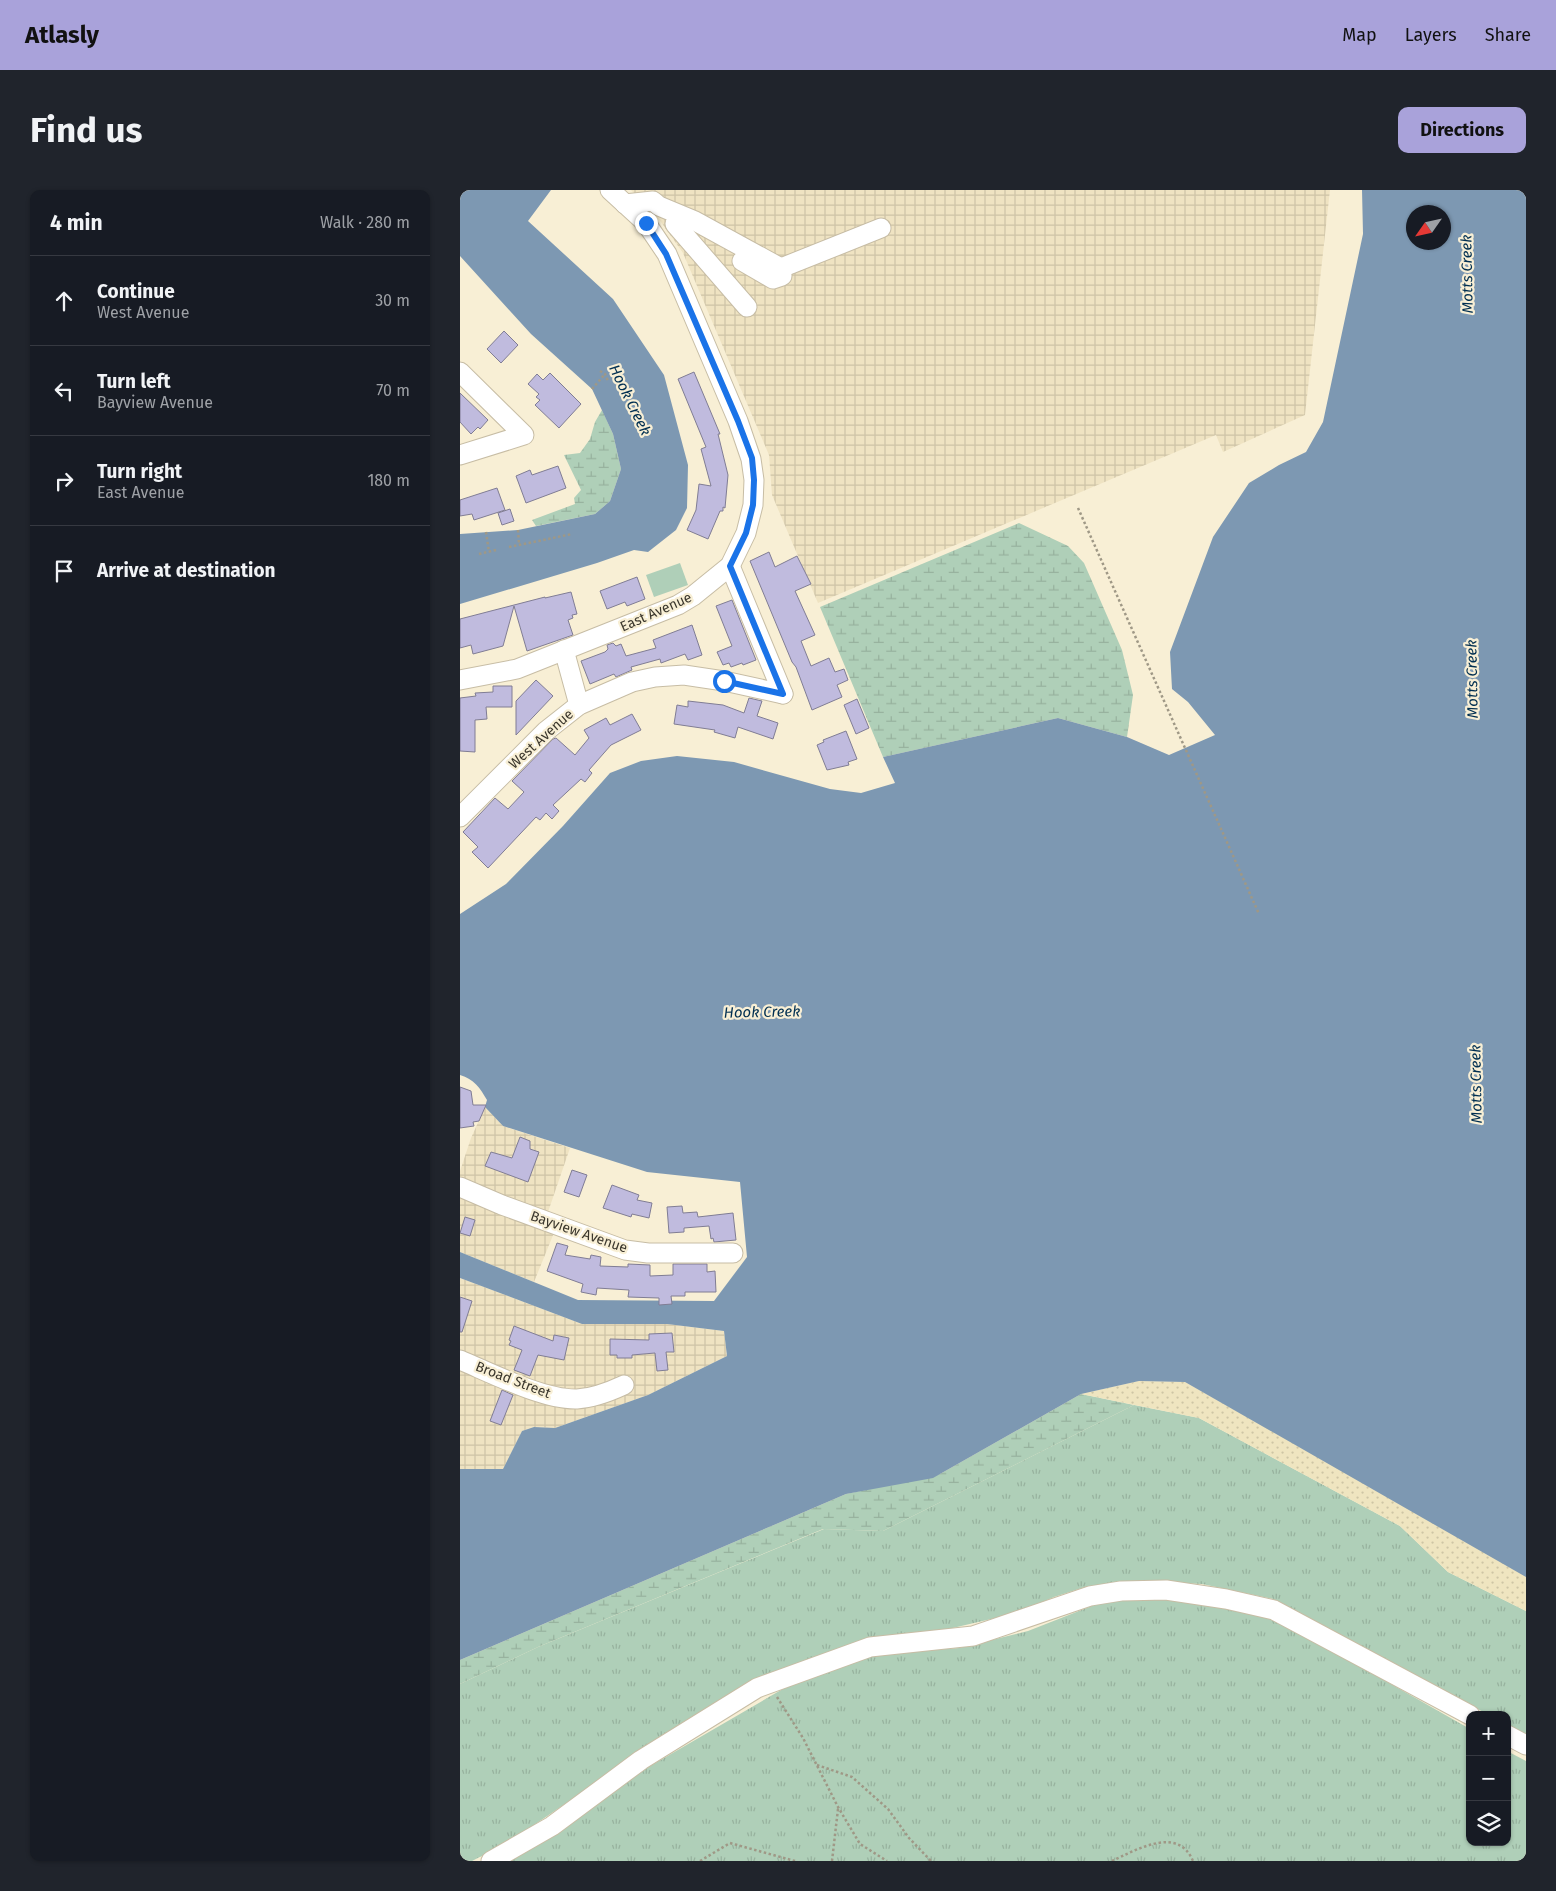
<!DOCTYPE html>
<meta charset="utf-8">
<style>
:root{--surface:#171b24;--page:#20242c;--text:#f1f3f6;--muted:#9ea1a6;--line:#363941;--accent:#a9a2da}
body{margin:0;font-family:"Fira Sans",sans-serif;background:var(--page);color:var(--text)}
.controls{position:absolute;right:15px;bottom:15px;display:grid;overflow:hidden;border-radius:10px;box-shadow:0 1px 4px #0004}
.controls button{width:45px;height:45px;display:grid;place-items:center;padding:0;border:0;border-bottom:1px solid var(--line);background:var(--surface);color:var(--text);font:25px sans-serif}
.compass{position:absolute;left:946px;top:15px;width:45px;height:45px;border-radius:50%;background:var(--surface);box-shadow:0 1px 4px #0004;rotate:236deg}
.stop{position:absolute;width:15px;height:15px;margin:-11px;border:4px solid #1a73e8;border-radius:50%;background:#fff}
.stop.end{background:#1a73e8;border-color:#fff;box-shadow:0 1px 5px #0008}
.list{margin:0;padding:0;list-style:none}
h2{display:flex;justify-content:space-between;align-items:center;height:65px;margin:0;padding:0 20px;font-size:21px}
h2 small{font-size:16px;font-weight:400;color:var(--muted)}
.list li{display:grid;grid-template-columns:32px 1fr auto;gap:15px;align-items:center;box-sizing:border-box;height:90px;padding:0 20px;border-top:1px solid var(--line)}
.list b{display:block;font-size:19px;white-space:nowrap}
.list p{margin:0;font-size:16px;white-space:nowrap;color:var(--muted)}
.list em{font-size:16px;font-style:normal;color:var(--muted)}
.icon{flex:none;width:28px;height:28px;fill:none;stroke:currentColor;stroke-width:2;stroke-linecap:round;stroke-linejoin:round}
.map{position:relative;flex:none;width:1066px;height:1671px;overflow:hidden;border-radius:10px}
header{display:flex;align-items:center;gap:30px;box-sizing:border-box;height:70px;padding:0 25px;background:var(--accent);color:#111}
header strong{font-size:24px}
nav{display:flex;gap:28px;margin-inline-start:auto;font-size:18px}
.intro{display:flex;align-items:center;justify-content:space-between;box-sizing:border-box;height:120px;padding:0 30px}
h1{margin:0;font-size:35px}
.button{padding:12px 22px;border-radius:10px;background:var(--accent);color:#111;font-size:18px;font-weight:700}
main{display:flex;gap:30px;padding:0 30px}
aside{flex:1;background:var(--surface);border-radius:10px;box-shadow:0 1px 4px #0004}
.map>svg:first-child{display:block}
</style>
<header>
<strong>Atlasly</strong>
<nav><a>Map</a><a>Layers</a><a>Share</a></nav>
</header>
<div class="intro"><h1>Find us</h1><a class="button">Directions</a></div>
<main>
<aside>
<h2>4 min<small>Walk · 280 m</small></h2>
<ul class="list">
<li><svg class="icon" aria-label="ahead" viewBox="0 0 24 24"><path d="M12 20V5M6 11l6-6 6 6"/></svg><div><b>Continue</b><p>West Avenue</p></div><em>30 m</em></li>
<li><svg class="icon" aria-label="left" viewBox="0 0 24 24"><path d="M17 20v-9H6M10 6l-5 5 5 5"/></svg><div><b>Turn left</b><p>Bayview Avenue</p></div><em>70 m</em></li>
<li><svg class="icon" aria-label="right" viewBox="0 0 24 24"><path d="M7 20v-9h11M14 6l5 5-5 5"/></svg><div><b>Turn right</b><p>East Avenue</p></div><em>180 m</em></li>
<li><svg class="icon" aria-label="arrive" viewBox="0 0 24 24"><path d="M6 21V4h12l-3 4 3 4H6"/></svg><div><b>Arrive at destination</b></div></li>
</ul>
</aside>
<div class="map">
<svg width="1066" height="1671" viewBox="0 0 1066 1671">
<defs>
<pattern id="industrial-grid" width="8" height="8" patternUnits="userSpaceOnUse" patternTransform="scale(1.25)"><rect width="8" height="8" fill="#efe3c2"/><path d="M0 4h8M4 0v8" fill="none" stroke="#cec3a7"/></pattern>
<pattern id="grass-tufts" width="24" height="20" patternUnits="userSpaceOnUse" patternTransform="scale(1.25)"><rect width="24" height="20" fill="#afcfb8"/><path d="M3 7l-1-3M5 7V3M7 7l1-3M15 17l-1-3M17 17v-4M19 17l1-3" fill="none" stroke="#97b29e"/></pattern>
<pattern id="wetland-marsh" width="20" height="14" patternUnits="userSpaceOnUse" patternTransform="scale(1.25)"><rect width="20" height="14" fill="#afcfb8"/><path d="M1 5h8M5 5V1M11 12h8M15 12V8" fill="none" stroke="#97b29e"/></pattern>
<pattern id="sand-dots" width="8" height="8" patternUnits="userSpaceOnUse" patternTransform="scale(1.25)"><rect width="8" height="8" fill="#efe5c0"/><path d="M2 2h.1M6 6h.1" fill="none" stroke="#cec5a5" stroke-width="1.8" stroke-linecap="round"/></pattern>
</defs>
<rect width="100%" height="100%" fill="#f8efd5"/>
<g fill="url(#industrial-grid)">
<polygon points="171,0 870,0 845,225 763,262 756,245 358,413 312,305 309,265 223,63 201,32"/>
<polygon points="25,917 43,936 110,958 88,1022 100,1028 74,1092 0,1062 0,981 11,948"/>
<polygon points="0,1088 122,1134 207,1134 264,1141 267,1166 188,1205 95,1238 74,1237 62,1241 43,1279 0,1279"/>
</g>
<g fill="url(#grass-tufts)">
<polygon points="674,1215 739,1228 940,1336 988,1382 1066,1421 1066,1545 1047,1534 1047,1525 1029,1525 813,1409 742,1394 681,1391 625,1397 594,1407 557,1423 484,1440 411,1448 149,1584 49,1652 12,1671 0,1671 0,1494 78,1457 364,1339 423,1341"/>
<polygon points="724,1409 806,1423 1010,1539 1010,1652 1047,1652 1047,1561 1066,1571 1066,1671 44,1671 161,1593 328,1496 418,1464 499,1458 568,1441 647,1410"/>
</g>
<g fill="url(#wetland-marsh)">
<polygon points="142,220 153,244 161,279 150,311 135,324 76,336 72,330 115,314 114,308 121,300 104,265 120,263 130,249 135,232"/>
<polygon points="559,333 608,356 624,373 662,460 673,505 667,547 598,528 423,567 360,417"/>
<polygon points="621,1204 674,1215 423,1341 363,1339 78,1457 0,1494 0,1470 386,1304 480,1284"/>
</g>
<polygon fill="url(#sand-dots)" points="679,1191 725,1192 1066,1383 1066,1421 988,1382 940,1336 739,1228 621,1204"/>
<polygon fill="#afcfb8" points="220,373 228,395 194,407 186,385"/>
<g fill="#7d98b2" fill-rule="evenodd">
<polygon points="0,0 91,0 68,31 153,109 204,185 228,275 227,318 216,340 188,362 174,360 137,373 0,414 0,344 58,340 135,324 150,311 161,279 153,244 132,199 71,144 0,66"/>
<path d="M902 0H1066V1387L725 1192 679 1191 621 1204 473 1288 386 1304 0 1470V1279H43L62 1241 74 1237 95 1238 188 1205 267 1166 264 1141 207 1134H122L0 1088V1062L118 1110 254 1111 287 1067 280 992 187 982 43 936 25 917 27 910C20 898 14 889 0 885V724L46 694 103 636 150 583 181 571 217 566 274 572 370 599 401 603 435 593 423 567 598 528 667 547 709 565 755 545 728 512 712 499 710 462 753 347 789 293 819 275 846 262 863 232 903 44ZM954 22H984V52H954Z"/>
</g>
<g fill="#c0bbde" stroke="#807d94">
<polygon points="44,141 58,155 41,173 27,159"/>
<polygon points="234,182 260,244 258,244 268,285 265,318 263,317 263,321 260,321 248,349 227,340 236,320 239,294 251,296 241,259 246,257 218,189"/>
<polygon points="90,183 121,214 99,238 75,215 80,210 76,207 79,204 68,194 77,184 83,190"/>
<polygon points="0,203 28,230 20,239 18,237 11,244 0,232"/>
<polygon points="98,276 106,298 66,313 56,286 70,280 72,285"/>
<polygon points="37,298 45,320 14,330 12,324 0,326 0,310"/>
<polygon points="50,319 54,331 42,335 38,323"/>
<polygon points="309,362 315,377 337,366 351,394 335,401 355,445 341,451 351,476 369,468 375,482 384,479 388,490 377,495 382,507 352,520 336,477 332,472 290,371"/>
<polygon points="177,387 185,409 167,416 165,412 147,419 140,401"/>
<polygon points="111,402 117,424 112,425 113,428 108,430 113,445 67,461 54,416 43,456 13,464 11,455 0,458 0,429 85,407 85,408"/>
<polygon points="272,410 296,470 283,475 282,473 271,477 269,473 263,475 257,462 272,456 256,416"/>
<polygon points="232,435 242,465 228,470 225,464 201,473 200,469 171,477 172,480 156,487 154,484 130,494 121,471 145,462 148,459 147,455 153,453 156,456 161,454 166,466 196,458 193,450"/>
<polygon points="76,490 93,506 56,545 56,511"/>
<polygon points="33,496 52,496 52,517 26,517 27,529 15,530 15,562 0,561 0,508 16,506 15,503 33,502"/>
<polygon points="289,508 302,511 297,526 318,533 313,549 278,537 275,548 254,542 255,540 214,534 217,515 228,517 228,511 263,515 284,523"/>
<polygon points="397,509 409,538 396,544 384,515"/>
<polygon points="172,524 181,540 151,555 129,580 132,583 125,592 121,589 93,615 99,621 92,629 86,623 80,630 76,627 28,678 12,662 18,657 3,642 35,608 48,619 64,602 52,591 93,549 96,548 115,565 129,548 124,540 146,528 150,535"/>
<polygon points="386,541 397,569 388,572 389,575 367,580 357,555 364,552 363,550"/>
<polygon points="0,897 11,901 13,915 26,915 19,931 13,932 14,936 0,938"/>
<polygon points="60,947 70,951 70,959 79,962 68,992 25,976 31,962 52,968"/>
<polygon points="112,980 127,985 119,1007 104,1002"/>
<polygon points="152,995 179,1005 177,1010 192,1013 189,1028 172,1024 171,1027 143,1018"/>
<polygon points="222,1016 223,1023 237,1022 238,1027 273,1023 276,1050 254,1052 253,1048 251,1049 249,1036 224,1038 224,1042 209,1043 207,1017"/>
<polygon points="5,1027 15,1030 10,1046 0,1043"/>
<polygon points="97,1053 108,1056 105,1065 130,1069 131,1065 141,1067 140,1076 168,1077 168,1074 190,1075 190,1086 213,1085 213,1074 247,1074 247,1082 255,1081 256,1102 225,1102 225,1106 211,1106 212,1114 199,1115 199,1108 168,1107 169,1100 137,1098 136,1105 121,1102 123,1094 87,1081"/>
<polygon points="0,1107 12,1111 2,1142 0,1142"/>
<polygon points="54,1136 93,1151 94,1145 109,1148 104,1170 78,1165 70,1186 54,1180 62,1160 49,1155 51,1151 49,1150"/>
<polygon points="212,1143 214,1162 206,1162 208,1180 197,1181 195,1163 172,1165 172,1168 157,1168 157,1165 150,1165 150,1149 189,1150 189,1144"/>
<polygon points="42,1200 53,1205 41,1235 30,1231"/>
</g>
<g fill="none" stroke-linecap="round" stroke-linejoin="round">
<g stroke="#c7bda5" stroke-width="21">
<g id="minor">
<polyline points="165,14 193,11 199,16 235,31 321,78"/>
<polyline points="215,34 287,117"/>
<polyline points="282,71 313,89 322,86 321,78"/>
<polyline points="321,78 421,38"/>
<polyline points="0,182 64,245 0,265"/>
<polyline points="270,376 323,504"/>
<polyline points="104,460 119,515"/>
<polyline points="0,490 57,479 218,415 233,406 270,376 286,343 293,315 294,290 291,269 278,231 207,64 186,33 150,0"/>
<polyline points="0,627 86,541 119,515 172,492 195,487 224,485 264,491 323,504"/>
<polyline points="0,997 42,1015 165,1060 188,1063 273,1063"/>
<path d="M0 1170C31 1183 84 1210 117 1209 134 1208 149 1202 164 1195"/>
<polyline points="1047,1545 1066,1555"/>
<polyline points="31,1671 92,1636 181,1570 297,1498 410,1457 513,1446 630,1406 661,1401 706,1400 766,1409 814,1420 1010,1525"/>
</g>
</g>
<g stroke="#9f9886" stroke-width="2.5" stroke-dasharray="2.5 2.5" stroke-linecap="butt">
<polyline points="140,181 145,184 148,191"/>
<polyline points="132,199 145,184"/>
<polyline points="618,318 799,724"/>
<polyline points="58,340 59,354"/>
<polyline points="26,342 29,362"/>
<polyline points="49,357 112,344"/>
<polyline points="19,364 36,360"/>
<polyline points="317,1507 343,1548 378,1617 400,1654 427,1671"/>
<polyline points="357,1575 392,1587 428,1619 449,1648 471,1671"/>
<polyline points="240,1671 270,1653 335,1671"/>
<polyline points="372,1671 378,1619"/>
<path d="M652 1671C676 1660 718 1635 733 1671"/>
</g>
<use href="#minor" stroke="#fff" stroke-width="19"/>
</g>
<g fill="none" stroke-linecap="round" stroke-linejoin="round">
<polyline stroke="#1a73e8" stroke-width="6" points="186,33 206,64 278,231 292,268 294,290 293,315 286,343 270,376 323,504 264,491"/>
</g>
<g text-anchor="middle" dominant-baseline="central" stroke-width="4.5" stroke-linejoin="round" paint-order="stroke">
<g font-size="14" fill="#3b372d" stroke="#f8efd5">
<text transform="translate(196 422) rotate(-24)">East Avenue</text>
<text transform="translate(81 549) rotate(-42)">West Avenue</text>
<text transform="translate(119 1042) rotate(19)">Bayview Avenue</text>
<text transform="translate(53 1190) rotate(21)">Broad Street</text>
</g>
<g font-size="15" font-style="italic" fill="#002f51" stroke="#f8efd5">
<text transform="translate(1007 84) rotate(-91)">Motts Creek</text>
<text transform="translate(170 210) rotate(64)">Hook Creek</text>
<text transform="translate(1012 489) rotate(-91)">Motts Creek</text>
<text transform="translate(302 822) rotate(-1)">Hook Creek</text>
<text transform="translate(1016 894) rotate(-91)">Motts Creek</text>
</g>
</g>
</svg>
<div class="controls">
<button>+</button>
<button>−</button>
<button><svg class="icon" aria-label="layers" viewBox="0 0 24 24"><path d="M12 4l9 5-9 5-9-5zM3 14l9 5 9-5"/></svg></button>
</div>
<svg class="compass" viewBox="-18 -18 36 36"><path d="M0-13l5 13h-10z" fill="#e53935"/><path d="M0 13l5-13h-10z" fill="#9ea1a6"/></svg>
<div class="stop" style="left:264px;top:491px"></div>
<div class="stop end" style="left:186px;top:33px"></div>
</div>
</main>
